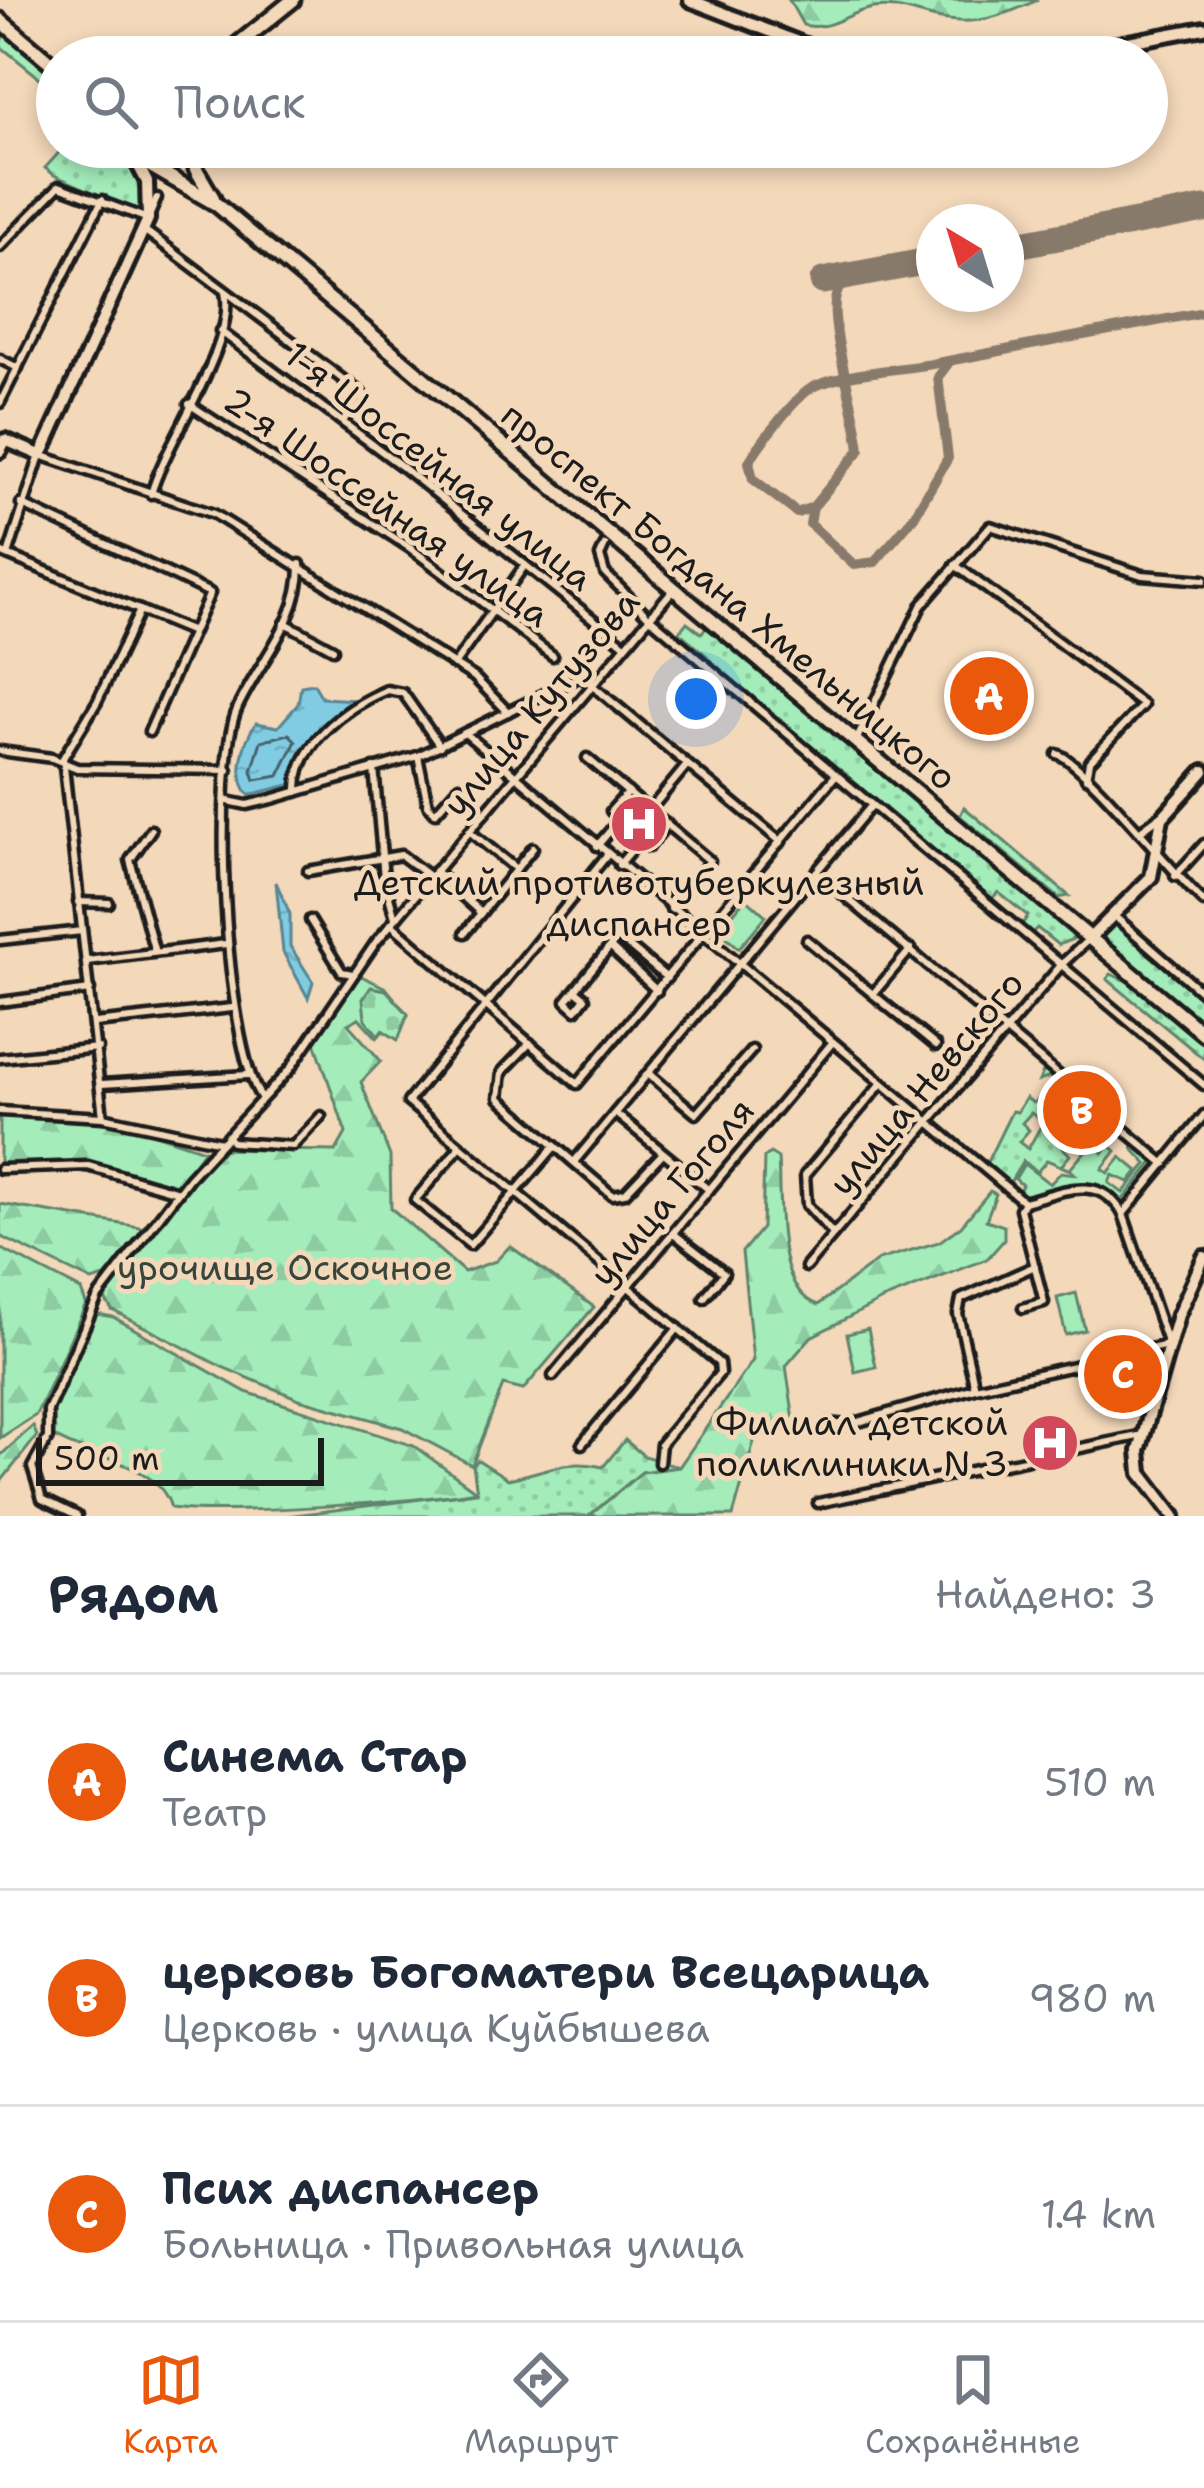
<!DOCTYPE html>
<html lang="ru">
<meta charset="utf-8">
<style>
:root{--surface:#fff;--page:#f2f2f3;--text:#1f2937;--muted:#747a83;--line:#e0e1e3;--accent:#ea580c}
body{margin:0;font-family:"Shantell Sans",sans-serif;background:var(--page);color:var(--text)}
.compass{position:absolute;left:916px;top:204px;width:108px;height:108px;border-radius:50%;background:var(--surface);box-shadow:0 6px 18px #0003;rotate:322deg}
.scale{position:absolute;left:36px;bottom:30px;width:288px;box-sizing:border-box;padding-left:12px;border:6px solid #1c1c1c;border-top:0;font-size:33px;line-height:42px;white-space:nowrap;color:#1c1c1c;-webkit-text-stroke:9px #f3d8ba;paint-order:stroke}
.you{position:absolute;left:696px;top:699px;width:42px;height:42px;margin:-30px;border:9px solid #fff;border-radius:50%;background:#1a73e8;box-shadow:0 0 0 18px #1a73e833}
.badge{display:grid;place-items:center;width:78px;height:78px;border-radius:50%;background:var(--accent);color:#fff;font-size:39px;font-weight:700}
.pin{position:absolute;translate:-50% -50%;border:6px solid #fff;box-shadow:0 3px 12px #0006}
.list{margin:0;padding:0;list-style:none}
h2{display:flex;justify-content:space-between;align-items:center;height:156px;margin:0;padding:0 48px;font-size:51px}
h2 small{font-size:39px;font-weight:400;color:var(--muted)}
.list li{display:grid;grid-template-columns:78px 1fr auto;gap:36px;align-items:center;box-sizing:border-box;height:216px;padding:0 48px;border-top:3px solid var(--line)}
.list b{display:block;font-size:45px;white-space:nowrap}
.list p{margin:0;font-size:39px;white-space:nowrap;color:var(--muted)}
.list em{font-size:39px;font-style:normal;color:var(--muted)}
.icon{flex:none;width:66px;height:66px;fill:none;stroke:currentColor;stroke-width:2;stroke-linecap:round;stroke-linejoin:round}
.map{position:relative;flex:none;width:1204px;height:1516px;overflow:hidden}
.search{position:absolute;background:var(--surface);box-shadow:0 6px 18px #0003;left:36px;right:36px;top:36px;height:132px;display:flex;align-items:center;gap:30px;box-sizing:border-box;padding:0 42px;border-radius:66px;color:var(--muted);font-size:45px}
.sheet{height:804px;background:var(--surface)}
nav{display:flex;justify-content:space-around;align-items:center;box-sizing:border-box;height:168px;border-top:3px solid var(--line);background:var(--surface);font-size:33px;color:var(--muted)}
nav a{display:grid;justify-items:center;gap:6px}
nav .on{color:var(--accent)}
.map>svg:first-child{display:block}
</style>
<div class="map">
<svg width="1204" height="1516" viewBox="0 0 1204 1516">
<defs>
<pattern id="grass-dots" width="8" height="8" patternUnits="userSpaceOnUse" patternTransform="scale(3)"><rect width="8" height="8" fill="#a4edbb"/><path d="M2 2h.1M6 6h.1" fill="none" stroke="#8dcba0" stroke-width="1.8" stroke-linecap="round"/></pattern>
<pattern id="forest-firs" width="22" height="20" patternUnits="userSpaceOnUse" patternTransform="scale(3)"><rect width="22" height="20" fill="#a4edbb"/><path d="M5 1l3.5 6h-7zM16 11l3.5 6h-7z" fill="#8dcba0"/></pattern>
<pattern id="cemetery-stones" width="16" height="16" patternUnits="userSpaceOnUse" patternTransform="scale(3)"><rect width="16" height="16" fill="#a4edbb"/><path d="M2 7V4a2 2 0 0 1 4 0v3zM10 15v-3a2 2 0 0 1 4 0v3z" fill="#8dcba0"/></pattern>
<pattern id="water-ripples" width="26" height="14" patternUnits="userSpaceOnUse" patternTransform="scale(3)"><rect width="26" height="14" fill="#82cce3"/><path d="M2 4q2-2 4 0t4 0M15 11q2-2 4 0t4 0" fill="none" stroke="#70afc2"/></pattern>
</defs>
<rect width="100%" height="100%" fill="#f3d8ba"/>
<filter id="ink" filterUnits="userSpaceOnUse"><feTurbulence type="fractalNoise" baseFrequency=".00833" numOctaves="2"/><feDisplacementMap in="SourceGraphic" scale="24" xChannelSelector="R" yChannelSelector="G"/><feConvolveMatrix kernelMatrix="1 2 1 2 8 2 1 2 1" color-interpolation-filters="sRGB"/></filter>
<g filter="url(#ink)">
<g fill="url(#grass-dots)" stroke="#60846c" stroke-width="3">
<polygon points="4,32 57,78 57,92 0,46"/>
<path d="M64 147C114 147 143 149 144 207L136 211 54 175 45 168Z"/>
<polygon points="687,622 701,633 706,628 730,642 804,710 1076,934 1073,939 1058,945 1037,928 1030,935 1020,927 1028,916 998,892 990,901 703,661 707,656 679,632"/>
<polygon points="964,807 1069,896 1059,898 960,816"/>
<polygon points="1115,920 1204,1000 1204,1024 1105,941 1102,931"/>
<polygon points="1111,974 1139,987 1204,1041 1204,1059 1107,979"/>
<polygon points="1045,1068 1084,1101 1076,1110 1082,1116 1091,1107 1097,1112 1075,1137 1063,1126 1056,1134 1069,1141 1063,1148 1070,1155 1061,1166 1075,1172 1047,1160 1037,1172 1023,1161 1009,1184 985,1166 1012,1111 1017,1112 1026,1098 1033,1103 1041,1098 1049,1105 1038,1118 1031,1113 1022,1123 1029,1130 1019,1142 1028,1149 1042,1124 1047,1128 1058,1115 1062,1118 1077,1100 1050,1077 1039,1081"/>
<path d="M625 1440 644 1456 679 1467 642 1472 589 1516H287L477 1492 473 1465 478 1460 508 1479C544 1472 566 1458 603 1467Z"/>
</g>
<g fill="url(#forest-firs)" stroke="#60846c" stroke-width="3">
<path d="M789 0H1038C1009 13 981 25 948 20 922 17 901 4 874 8 847 12 831 32 803 25Z"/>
<polygon points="355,973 386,988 408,1015 391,1034 383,1031 377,1038 359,1018 348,1024 381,1061 361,1082 390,1156 391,1208 464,1272 496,1261 510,1246 594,1307 523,1390 503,1385 472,1465 402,1428 299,1399 222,1367 112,1310 103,1296 216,1149 336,1151 346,1133 313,1036"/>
<polygon points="0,1108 109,1119 204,1150 175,1190 89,1165 0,1168"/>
<path d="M770 1153 778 1158C781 1199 773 1290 818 1305L878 1260 939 1242 961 1226 990 1191 996 1194 986 1220 1004 1226V1240L987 1259 882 1300 811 1337 786 1366 795 1427H758L733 1516H589L642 1472 679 1467 753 1360 742 1252 762 1228 764 1158Z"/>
<polygon points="0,1204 146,1228 105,1277 92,1281 0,1236"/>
<polygon points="0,1248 81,1290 86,1304 36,1415 0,1438"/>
<path d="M92 1313 113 1317 246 1392 414 1446 476 1491C415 1502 220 1516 171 1508 158 1460 86 1459 50 1434L49 1418Z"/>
<polygon points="33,1426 37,1436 0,1483 0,1456"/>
</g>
<polygon fill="url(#cemetery-stones)" stroke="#60846c" stroke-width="3" points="371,987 386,990 408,1014 398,1040 382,1030 378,1035 365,1019 363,999"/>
<g fill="#a4edbb" stroke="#60846c" stroke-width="3">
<polygon points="746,898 766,916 739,948 719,930"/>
<polygon points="1098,1113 1117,1129 1109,1145 1116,1151 1102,1169 1108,1173 1121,1157 1138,1171 1129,1182 1112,1175 1109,1183 1123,1193 1147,1164 1133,1149 1134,1142 1155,1160 1121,1202 1096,1184 1027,1197 1019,1191 1022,1185 1015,1179 1024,1164 1050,1184 1061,1172 1075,1174 1070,1169 1089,1147 1088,1139 1103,1153 1107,1148 1091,1134"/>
<polygon points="1076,1293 1085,1330 1066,1335 1057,1298"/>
<polygon points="868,1329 876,1367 855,1372 847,1334"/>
</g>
<g fill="url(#water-ripples)" stroke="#598693" stroke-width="3">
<path d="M314 684 322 698 357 700 317 731 290 785 249 795C233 777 243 742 256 723L278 727 298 704 301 686Z"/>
<polygon points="276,882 290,914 290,946 313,982 308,998 283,952"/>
</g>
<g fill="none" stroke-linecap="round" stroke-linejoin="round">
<polygon stroke="#45626c" stroke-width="3" points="289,734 296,741 279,776 255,780 252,771 261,741"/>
<g stroke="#887a6b" stroke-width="10">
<polyline points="1196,211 1204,211"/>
<path d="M855 275C846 280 839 285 836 296 828 325 857 413 860 450L813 507 797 513 753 479 749 462C758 446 798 393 815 386 849 372 896 370 932 364 1023 347 1114 330 1204 312"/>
<polyline points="813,507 810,524 854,565 875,562 913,518 948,458 938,377 950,361"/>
</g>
<g stroke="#887a6b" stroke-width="27">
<polyline points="1006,247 1204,209"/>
<polyline points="823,281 934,260"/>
</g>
<g stroke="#1c1c1c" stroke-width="15">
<g id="street">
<polyline points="144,230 361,393 343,422"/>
<polyline points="0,247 59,186 148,219 157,198"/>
<polyline points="220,331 400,465 624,644"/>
<polyline points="0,359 18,368"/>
<polyline points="0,403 102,200"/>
<polyline points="189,404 410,548 553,656"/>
<path d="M151 494C166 440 237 344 225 292"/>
<polyline points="21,504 210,593 149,732"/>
<polyline points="605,545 600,556 605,573 648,616 1204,1085"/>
<polyline points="0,552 190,631"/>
<polyline points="8,555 40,455 214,514 474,677 508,712"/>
<polyline points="955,565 1143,705 1089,762 1086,778"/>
<polyline points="285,623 333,649"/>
<polyline points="454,665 525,565"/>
<polyline points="465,733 1024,1202"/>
<polyline points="856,741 921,606 990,526 1142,575 1204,580"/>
<polyline points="0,751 52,758 77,768 228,770"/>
<path d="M1057 754C1083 761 1173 874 1204 902"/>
<polyline points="418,756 428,805 435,813 459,786"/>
<polyline points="587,758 710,861 671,909"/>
<polyline points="374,768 384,878 395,918"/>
<path d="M297 792C295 745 346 707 387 690L403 693 440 746"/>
<polyline points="228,801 247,805 272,799 418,756 581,676 781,842"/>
<polyline points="649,811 687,765"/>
<polyline points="151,830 130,860 154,949"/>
<polyline points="469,831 516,869"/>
<polyline points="1139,832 1162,815"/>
<polyline points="597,846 620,819 611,811 628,792"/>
<polyline points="607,855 408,1102 719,1363 720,1373 661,1444 659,1463"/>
<polyline points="619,865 640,840 649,847 667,824"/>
<polyline points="308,871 401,855 430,877"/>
<polyline points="435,871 481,913"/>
<polyline points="816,872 1165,1164"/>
<polyline points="1175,876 1204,844"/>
<polyline points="78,902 109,903"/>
<polyline points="1113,915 1204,994"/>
<polyline points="310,920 342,972 353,974"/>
<polyline points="391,924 577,1084 835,776"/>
<polyline points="465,933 533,848"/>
<polyline points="0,940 82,931"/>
<polyline points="807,940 936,1046"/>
<polyline points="611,948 657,991"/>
<polyline points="87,961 226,944"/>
<polyline points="575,990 585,998 576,1010 566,1001 618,937 667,978"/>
<polyline points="873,994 911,949"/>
<polyline points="0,1002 90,990"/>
<polyline points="95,1023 232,1008"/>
<polyline points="530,1043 502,1072 499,1098 612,1195 625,1193 662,1154"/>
<polyline points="0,1058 98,1048"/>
<polyline points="648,1073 696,1114 752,1050"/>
<polyline points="102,1084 248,1075"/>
<path d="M261 1097C224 1044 211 765 238 707 260 660 301 619 300 564"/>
<polyline points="0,1111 103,1117 221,1142"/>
<polyline points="615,1113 709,1190"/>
<polyline points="103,1117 63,758 97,702 140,610"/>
<polyline points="227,1136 232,1142 293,1146 321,1116"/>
<polyline points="459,1148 415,1200 470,1245 555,1146"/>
<polyline points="574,1162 872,805"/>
<polyline points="0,1169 88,1166 178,1192"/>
<polyline points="673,1233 724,1273 704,1298"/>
<polyline points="833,1234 807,1205 805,1175 881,1084"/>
<polyline points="806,1267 1062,964 1090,938"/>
<path d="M1023 1308 1044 1302 1020 1209 1024 1202C1062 1192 1099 1172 1123 1214"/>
<polyline points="553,1376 832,1043"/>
<polyline points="975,1388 958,1314 961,1299 1035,1266"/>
<polyline points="826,1423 848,1425 975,1388 1168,1345 1123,1214 1204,1115"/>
<polyline points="582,1444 678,1328"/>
<polyline points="818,1503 1143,1435"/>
<polyline points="77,1516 42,1499 32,1467 48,1438 48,1410 98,1297 189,1178 290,1069 376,942 672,591"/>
</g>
</g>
<g stroke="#1c1c1c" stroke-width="20">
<g id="secondary">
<polyline points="690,0 836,57"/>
<polyline points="1047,57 1204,28"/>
<polyline points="0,451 5,440 40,455 44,449 148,219 147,182 136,161"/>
<polyline points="1091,937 1151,877 1162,818 1204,771"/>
<polyline points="1174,1516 1141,1473 1139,1451 1178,1315 1204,1257"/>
</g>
</g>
<g stroke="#1c1c1c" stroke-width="21">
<g id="primary">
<polyline points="0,20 57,68"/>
<polyline points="222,57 293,0"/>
<polyline points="118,147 216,204 1204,1034"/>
<polyline points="192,147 196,169 213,198"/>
<polyline points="153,167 166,164 182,147"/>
</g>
</g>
<use href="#street" stroke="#f3d8ba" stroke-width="6"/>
<use href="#secondary" stroke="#f3d8ba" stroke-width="10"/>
<use href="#primary" stroke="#f3d8ba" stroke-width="12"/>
</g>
</g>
<defs>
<g id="hospital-disc" transform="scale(3)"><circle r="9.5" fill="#d1495b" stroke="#f3d8ba"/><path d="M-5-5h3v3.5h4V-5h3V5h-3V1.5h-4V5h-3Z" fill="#fff"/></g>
</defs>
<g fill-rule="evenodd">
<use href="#hospital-disc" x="639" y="824"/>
<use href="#hospital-disc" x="1050" y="1443"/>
</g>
<g text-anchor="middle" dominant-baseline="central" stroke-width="10" stroke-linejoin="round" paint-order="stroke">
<g font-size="36" fill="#1c1c1c" stroke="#f3d8ba">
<text transform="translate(439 466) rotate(38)">1-я Шоссейная улица</text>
<text transform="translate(387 507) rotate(35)">2-я Шоссейная улица</text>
<text transform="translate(729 596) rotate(40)">проспект Богдана Хмельницкого</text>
<text transform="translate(541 703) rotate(-50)">улица Кутузова</text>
<text transform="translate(926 1083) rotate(-50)">улица Невского</text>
<text transform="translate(672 1192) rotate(-50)">улица Гоголя</text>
</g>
<g font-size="36" fill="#1c1c1c" stroke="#f3d8ba">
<text x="639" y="882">Детский противотуберкулезный<tspan x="639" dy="41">диспансер</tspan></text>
<text x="1008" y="1422" text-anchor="end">Филиал детской<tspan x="1008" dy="41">поликлиники N 3</tspan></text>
</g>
<g font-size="36" fill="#37463c" stroke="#f3d8ba">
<text x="285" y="1267">урочище Оскочное</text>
</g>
</g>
</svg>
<svg class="compass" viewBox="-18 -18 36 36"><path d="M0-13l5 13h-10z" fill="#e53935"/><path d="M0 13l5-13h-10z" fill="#747a83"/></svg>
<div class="scale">500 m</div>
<div class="you"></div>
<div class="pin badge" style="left:989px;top:696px">A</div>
<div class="pin badge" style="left:1082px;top:1110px">B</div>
<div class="pin badge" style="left:1123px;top:1374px">C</div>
<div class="search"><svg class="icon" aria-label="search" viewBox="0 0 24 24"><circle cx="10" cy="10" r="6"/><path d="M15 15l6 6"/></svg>Поиск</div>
</div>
<section class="sheet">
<h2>Рядом<small>Найдено: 3</small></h2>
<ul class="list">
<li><span class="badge">A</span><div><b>Синема Стар</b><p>Театр</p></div><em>510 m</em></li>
<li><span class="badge">B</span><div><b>церковь Богоматери Всецарица</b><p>Церковь · улица Куйбышева</p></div><em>980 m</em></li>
<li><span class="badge">C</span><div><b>Псих диспансер</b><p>Больница · Привольная улица</p></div><em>1.4 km</em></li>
</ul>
</section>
<nav>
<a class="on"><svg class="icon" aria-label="map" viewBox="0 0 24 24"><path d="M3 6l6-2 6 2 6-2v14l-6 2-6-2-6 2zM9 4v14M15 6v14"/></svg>Карта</a>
<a><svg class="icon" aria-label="directions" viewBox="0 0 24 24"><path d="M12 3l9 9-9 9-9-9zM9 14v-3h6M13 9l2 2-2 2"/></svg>Маршрут</a>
<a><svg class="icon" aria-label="saved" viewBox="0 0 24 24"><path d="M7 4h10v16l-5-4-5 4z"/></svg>Сохранённые</a>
</nav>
